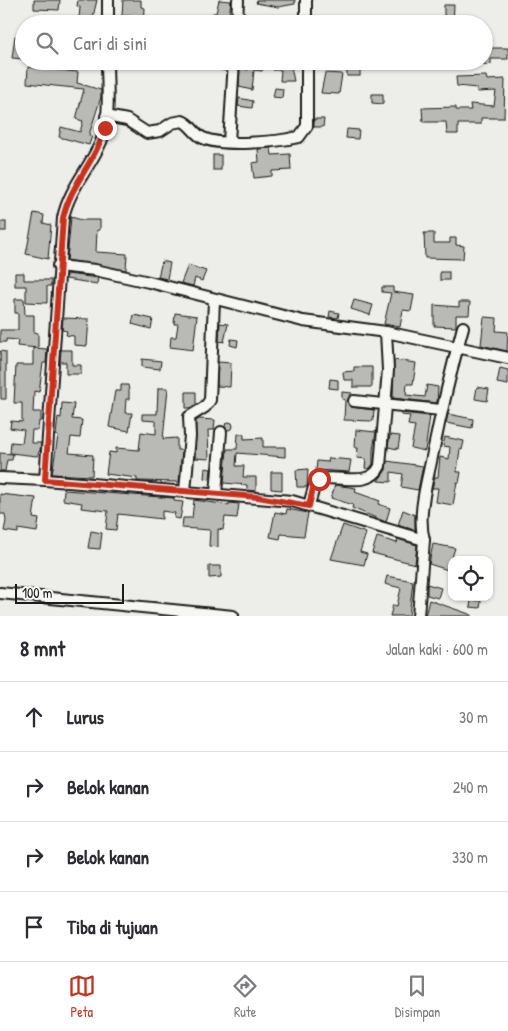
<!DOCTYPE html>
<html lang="id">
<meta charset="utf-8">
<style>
:root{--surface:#fff;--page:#f2f2f3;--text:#2b2b33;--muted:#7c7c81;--line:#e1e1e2;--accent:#c8321e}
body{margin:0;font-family:"Patrick Hand",sans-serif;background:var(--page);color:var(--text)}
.controls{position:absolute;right:15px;bottom:15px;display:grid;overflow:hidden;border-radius:10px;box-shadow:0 1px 4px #0004}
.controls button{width:45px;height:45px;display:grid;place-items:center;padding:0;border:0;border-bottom:1px solid var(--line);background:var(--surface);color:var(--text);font:25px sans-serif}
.scale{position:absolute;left:15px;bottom:12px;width:109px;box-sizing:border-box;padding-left:5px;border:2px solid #1c1c1c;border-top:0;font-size:14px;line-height:18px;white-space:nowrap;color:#1c1c1c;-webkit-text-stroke:4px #f6f6f2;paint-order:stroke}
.stop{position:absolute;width:15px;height:15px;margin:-11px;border:4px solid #c8321e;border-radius:50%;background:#fff}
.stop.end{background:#c8321e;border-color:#fff;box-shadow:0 1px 5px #0008}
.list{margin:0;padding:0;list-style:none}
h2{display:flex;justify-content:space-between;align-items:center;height:65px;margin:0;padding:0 20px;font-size:21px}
h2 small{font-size:16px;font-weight:400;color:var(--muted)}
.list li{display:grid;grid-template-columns:32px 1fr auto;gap:15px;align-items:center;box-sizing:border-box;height:70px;padding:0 20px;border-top:1px solid var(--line)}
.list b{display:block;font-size:19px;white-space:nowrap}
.list em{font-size:16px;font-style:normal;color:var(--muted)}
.icon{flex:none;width:28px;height:28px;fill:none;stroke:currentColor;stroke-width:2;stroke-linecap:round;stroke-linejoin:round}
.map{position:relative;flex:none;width:508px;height:616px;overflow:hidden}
.search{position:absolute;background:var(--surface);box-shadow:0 1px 4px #0004;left:15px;right:15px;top:15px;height:55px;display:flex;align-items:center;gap:12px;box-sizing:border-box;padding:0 18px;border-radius:28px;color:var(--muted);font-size:19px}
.sheet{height:345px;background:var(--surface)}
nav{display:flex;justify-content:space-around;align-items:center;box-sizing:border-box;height:70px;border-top:1px solid var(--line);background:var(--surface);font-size:14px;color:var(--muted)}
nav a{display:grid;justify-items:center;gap:2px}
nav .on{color:var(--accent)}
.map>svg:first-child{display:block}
</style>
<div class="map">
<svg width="508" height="616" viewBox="0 0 508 616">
<rect width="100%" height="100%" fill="#edede9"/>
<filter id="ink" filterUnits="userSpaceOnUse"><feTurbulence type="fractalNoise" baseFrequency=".02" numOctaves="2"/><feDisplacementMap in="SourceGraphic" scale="10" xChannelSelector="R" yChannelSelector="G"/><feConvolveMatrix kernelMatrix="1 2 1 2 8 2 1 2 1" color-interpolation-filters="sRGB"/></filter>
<g filter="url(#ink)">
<g fill="#b9b9b6" stroke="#1c1c1c">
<polygon points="34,0 60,0 59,10 34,9"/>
<polygon points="78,0 97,0 92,21 79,19 80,7 77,6"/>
<polygon points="123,0 141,0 141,7 145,8 144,24 131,24 131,16 122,16"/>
<polygon points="219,0 231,1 228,23 212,20 213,13 216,13"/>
<polygon points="257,0 295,0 295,4 278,7 256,3"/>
<polygon points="444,5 454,5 453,24 444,24"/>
<polygon points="15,36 24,37 24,59 12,58"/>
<polygon points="484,40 491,40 491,48 508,48 508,59 491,59 491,64 484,65"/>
<polygon points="223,61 227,62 226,71 217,69 218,65 221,65"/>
<polygon points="249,61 264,62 262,71 254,70 252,90 239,87 240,68 248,70"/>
<polygon points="273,62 290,62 294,81 280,81 281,70 273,70"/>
<polygon points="28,67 78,72 77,83 101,90 101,97 89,135 92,136 89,145 59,137 61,127 80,132 83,121 76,119 84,89 27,83"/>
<rect x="347" y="67" width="13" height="9"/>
<polygon points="325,73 342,74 339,94 321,93"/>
<polygon points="486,76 487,80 505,79 504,118 481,118 481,124 458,124 458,134 447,134 446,122 423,122 422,108 456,107 456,110 471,110 470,104 494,106 496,91 477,92 477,88 457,86 456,77"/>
<polygon points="275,88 283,89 282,98 273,97"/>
<polygon points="372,94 383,94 383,104 372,103"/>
<polygon points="239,98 253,101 252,108 238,106"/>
<polygon points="314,119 324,119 323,127 314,127"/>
<polygon points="347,129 359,130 358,139 346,138"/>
<polygon points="271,148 272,155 290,154 291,170 272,171 272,176 254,178 252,163 259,162 258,149"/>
<rect x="213" y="155" width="8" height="15"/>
<polygon points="34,213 44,215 43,223 51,225 48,259 26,254"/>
<polygon points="71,217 82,220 100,220 100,230 97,230 96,252 127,254 126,270 67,260"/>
<rect x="0" y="222" width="6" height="9"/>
<polygon points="424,233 434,233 434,243 450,243 450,238 456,238 456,245 464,246 463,259 425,258"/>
<polygon points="162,261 170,263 167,279 158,277"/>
<polygon points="188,265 206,271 202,281 195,278 193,286 181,283"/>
<rect x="440" y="272" width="9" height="8"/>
<polygon points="15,273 24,273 24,280 51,280 51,286 47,286 47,303 26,302 26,286 15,286"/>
<polygon points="67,274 98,278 97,284 66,279"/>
<polygon points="382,287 393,287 393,292 414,295 411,311 403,310 400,327 384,324 391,293 382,292"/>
<polygon points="15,299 24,299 25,315 34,315 34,332 38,333 38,348 17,346 18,340 6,339 6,342 0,342 0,330 18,330 18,313 15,313"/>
<polygon points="354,300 373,305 370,315 351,309"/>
<polygon points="459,302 470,302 469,315 456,315 456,327 434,326 434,305 459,307"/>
<polygon points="330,311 339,313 338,318 329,317"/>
<polygon points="175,313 197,316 193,350 170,347 171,337 176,337 178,324 174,324"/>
<polygon points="134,315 153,319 151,329 132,324"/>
<polygon points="484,317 497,318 496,331 508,332 507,351 481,345"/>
<polygon points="63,318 89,319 87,346 74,345 74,336 66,335 67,331 62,330"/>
<polygon points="220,323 228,324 224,342 219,341"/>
<polygon points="231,339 238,340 237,347 230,345"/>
<polygon points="33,348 47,349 46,363 43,363 39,392 34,391 33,412 41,412 41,421 39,421 38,430 32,430 31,443 41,443 40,450 37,456 10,453 11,442 22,443 24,430 10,428 11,421 22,422 22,403 14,403 16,365 33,365"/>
<polygon points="61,350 72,350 72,365 81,365 81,374 66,374 66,362 60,362"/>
<polygon points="0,351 6,352 6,399 1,399"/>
<polygon points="142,359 161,361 160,369 142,367"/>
<polygon points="394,360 416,363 413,384 407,384 406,395 425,397 427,385 438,387 437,403 393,398"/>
<polygon points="218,362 231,363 230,387 217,386"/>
<polygon points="354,367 372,367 372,387 353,387 353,380 344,380 343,372 354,371"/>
<polygon points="500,368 508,370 508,385 497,383"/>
<polygon points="330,379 338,380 338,389 329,388"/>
<polygon points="121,385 128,385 129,391 129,399 126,399 125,413 132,413 129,431 109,427 115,391 121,391"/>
<polygon points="477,387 489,389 487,401 475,399"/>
<polygon points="158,388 168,388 163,439 177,438 177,450 182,450 179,482 137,481 137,478 106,474 109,452 116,453 116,448 139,450 141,432 156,434 156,421 142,420 142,414 157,414"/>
<polygon points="186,392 196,392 196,405 190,408 186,408"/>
<polygon points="342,392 352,393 347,401 350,407 374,410 373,421 344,420 345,400 342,399"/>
<polygon points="62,403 74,404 72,419 82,420 80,438 71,437 69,453 93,455 92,476 52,474 58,436 56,435 58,417 61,418"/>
<polygon points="401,413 430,416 425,451 411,448 415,426 408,425 410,416 401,415"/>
<polygon points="448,414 473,419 472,428 446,423"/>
<polygon points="199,419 215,420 214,430 208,430 209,459 195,458 196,421"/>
<circle cx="229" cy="426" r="4"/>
<polygon points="356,430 376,432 373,450 373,464 369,469 365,468 366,459 357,458 358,448 355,448"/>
<polygon points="238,434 244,434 244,439 263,438 263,447 285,447 285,457 237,453 236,466 244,466 243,477 256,477 256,491 247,490 247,485 224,483 227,449 237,449"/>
<polygon points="390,435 400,436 398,449 388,447"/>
<polygon points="445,437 464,441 462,450 460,449 457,472 461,472 459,483 457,482 453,505 436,502 438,488 432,488 435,477 438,477 440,457 449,459 450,447 443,446"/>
<polygon points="0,453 13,454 12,460 7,460 5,471 0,471"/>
<polygon points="329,458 351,460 349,472 316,470 317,461 328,462"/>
<polygon points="387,461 423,466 418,490 401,487 403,474 391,472 391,482 378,481 386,470"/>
<polygon points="205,468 211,469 210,479 204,478"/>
<polygon points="308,469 307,487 297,487 296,470"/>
<polygon points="271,472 282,472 282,490 271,489"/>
<polygon points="335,485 356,488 355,492 380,501 378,504 390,508 386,522 352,508 353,505 331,498"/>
<polygon points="64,490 174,498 174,501 183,502 180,519 174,518 175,513 162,511 162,519 118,514 116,530 106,529 108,511 81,508 82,503 63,500"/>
<polygon points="0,494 36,498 33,518 39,519 37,532 18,529 18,533 4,531 6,521 5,514 0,514"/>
<polygon points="194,500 229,505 229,503 239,504 237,518 225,517 223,530 218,529 218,547 209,546 210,530 182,528 183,518 192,518"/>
<polygon points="287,509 308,513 304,536 281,534 280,539 270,537 275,512 286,514"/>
<polygon points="403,510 415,515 415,530 398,525"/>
<polygon points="343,525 366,533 360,552 367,554 364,565 331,559"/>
<polygon points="91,531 102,533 100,549 88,548"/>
<polygon points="377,537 397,543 398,539 417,545 415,564 372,553"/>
<polygon points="433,544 455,548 448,570 429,564"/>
<polygon points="209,566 221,566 221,577 209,578"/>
<polygon points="387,576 413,581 409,616 390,616 393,605 397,606 401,588 385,584"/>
<polygon points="427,584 441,588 438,598 427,595"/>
<polygon points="429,600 472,615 472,616 425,616"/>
<polygon points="471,600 481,601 480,608 470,607"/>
</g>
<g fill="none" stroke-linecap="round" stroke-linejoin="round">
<g stroke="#1c1c1c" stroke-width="14">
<g id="minor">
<polyline points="306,0 306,24"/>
<polyline points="108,24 108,0"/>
<polyline points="237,24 238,0"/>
<path d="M106 116 127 120 147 133 160 131 172 123 182 121C191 124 194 134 203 138 223 147 277 142 299 137L307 126V61"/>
<polyline points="229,142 234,61"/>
<polyline points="58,266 95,270 149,282 303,321 386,332 508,358"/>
<polyline points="354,401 441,410"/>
<path d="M0 478 45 480 63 218C69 189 89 169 101 142 111 118 107 87 107 61"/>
<polyline points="45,480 292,501 424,540"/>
<polyline points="185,491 190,436 189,417 205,407 210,400 214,300"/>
<polyline points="216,494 221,432"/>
<path d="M309 505 316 480C336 473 369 490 380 466L388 370 386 332"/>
<polyline points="0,593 233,616"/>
<path d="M418 616 424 540C417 515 427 482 432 457 441 413 451 370 463 327"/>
</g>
</g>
<use href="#minor" stroke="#f6f6f2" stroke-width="10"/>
</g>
</g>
<g fill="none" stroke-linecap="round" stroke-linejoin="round" filter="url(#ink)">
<path stroke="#c8321e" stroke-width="6" d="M105 128C96 161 70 185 63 218L45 480 258 497 309 506 314 484 319 479"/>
</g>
</svg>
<div class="controls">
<button><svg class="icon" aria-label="locate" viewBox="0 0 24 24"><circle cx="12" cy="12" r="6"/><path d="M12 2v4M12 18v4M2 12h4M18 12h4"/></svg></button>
</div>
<div class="scale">100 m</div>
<div class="stop" style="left:319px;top:479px"></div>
<div class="stop end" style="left:105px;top:128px"></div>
<div class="search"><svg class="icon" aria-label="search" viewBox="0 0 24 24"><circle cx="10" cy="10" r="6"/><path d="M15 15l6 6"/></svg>Cari di sini</div>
</div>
<section class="sheet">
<h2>8 mnt<small>Jalan kaki · 600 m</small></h2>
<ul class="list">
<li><svg class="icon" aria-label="ahead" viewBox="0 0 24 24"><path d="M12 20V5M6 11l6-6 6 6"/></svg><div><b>Lurus</b></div><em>30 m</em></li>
<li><svg class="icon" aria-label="right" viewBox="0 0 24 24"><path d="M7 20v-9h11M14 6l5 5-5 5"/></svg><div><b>Belok kanan</b></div><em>240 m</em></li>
<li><svg class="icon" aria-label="right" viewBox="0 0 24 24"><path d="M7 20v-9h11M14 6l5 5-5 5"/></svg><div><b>Belok kanan</b></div><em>330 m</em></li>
<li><svg class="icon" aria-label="arrive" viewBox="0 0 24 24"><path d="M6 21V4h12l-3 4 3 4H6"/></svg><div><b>Tiba di tujuan</b></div></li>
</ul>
</section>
<nav>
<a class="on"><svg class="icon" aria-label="map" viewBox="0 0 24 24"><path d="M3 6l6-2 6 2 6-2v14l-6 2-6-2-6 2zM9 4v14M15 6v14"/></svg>Peta</a>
<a><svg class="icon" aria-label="directions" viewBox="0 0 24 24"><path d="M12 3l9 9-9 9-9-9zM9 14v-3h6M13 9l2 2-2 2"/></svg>Rute</a>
<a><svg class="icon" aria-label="saved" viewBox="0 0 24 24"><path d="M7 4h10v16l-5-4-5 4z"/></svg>Disimpan</a>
</nav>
